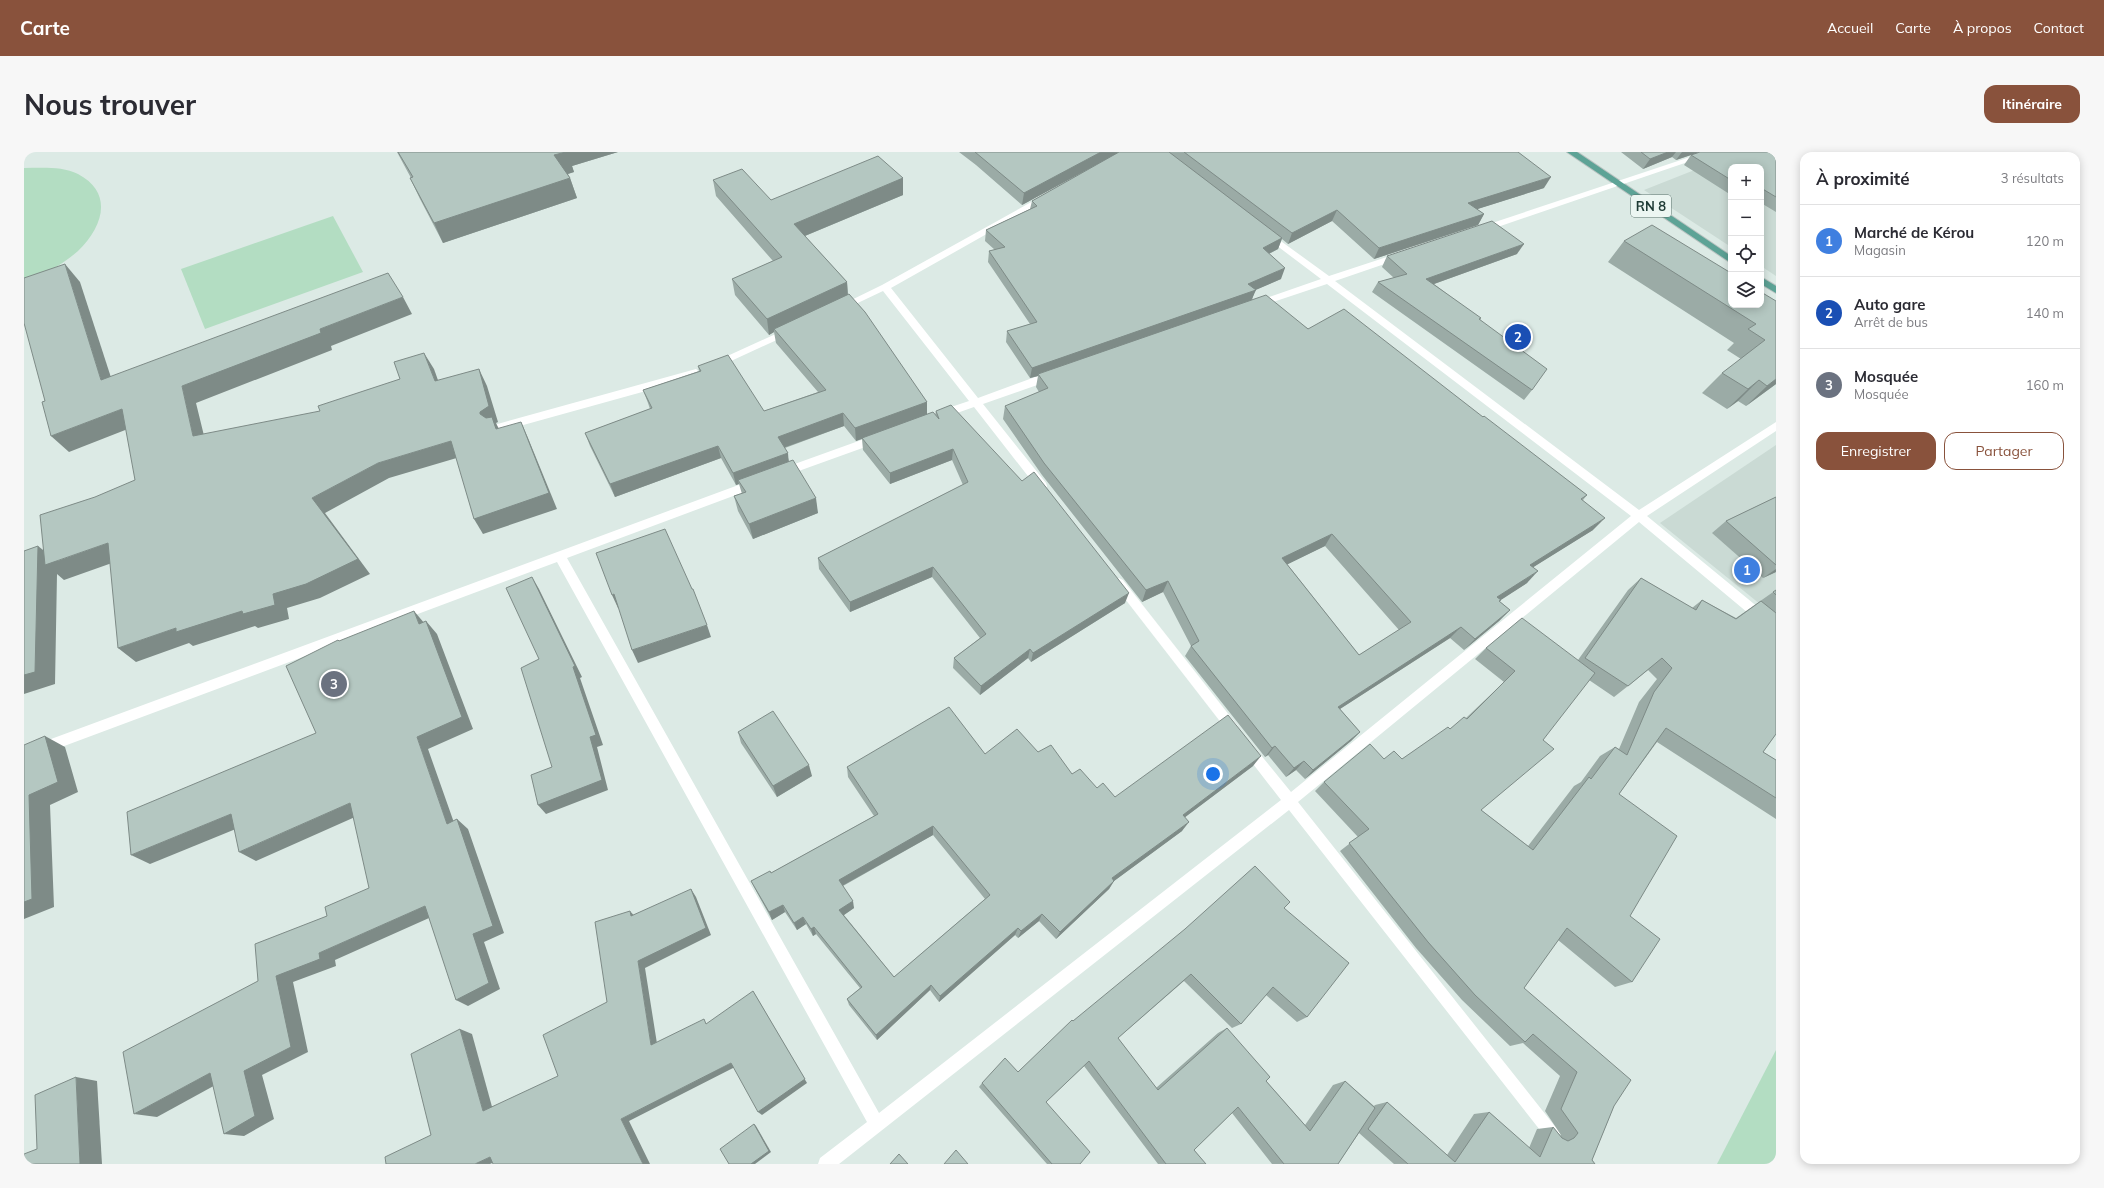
<!DOCTYPE html>
<html lang="fr">
<meta charset="utf-8">
<style>
:root{--surface:#fff;--page:#f7f7f7;--text:#2b2b33;--muted:#7c7c81;--line:#e1e1e2;--accent:#89523c}
body{margin:0;font-family:Mulish,sans-serif;background:var(--page);color:var(--text)}
.controls{position:absolute;right:12px;top:12px;display:grid;overflow:hidden;border-radius:8px;box-shadow:0 2px 10px #0003}
.controls button{width:36px;height:36px;display:grid;place-items:center;padding:0;border:0;border-bottom:1px solid var(--line);background:var(--surface);color:var(--text);font:20px sans-serif}
.you{position:absolute;left:1189px;top:622px;width:14px;height:14px;margin:-10px;border:3px solid #fff;border-radius:50%;background:#1a73e8;box-shadow:0 0 0 6px #1a73e833}
.badge{display:grid;place-items:center;width:26px;height:26px;border-radius:50%;background:var(--accent);color:#fff;font-size:13px;font-weight:700}
.pin{position:absolute;translate:-50% -50%;border:2px solid #fff;box-shadow:0 1px 4px #0006}
.list{margin:0;padding:0;list-style:none}
h2{display:flex;justify-content:space-between;align-items:center;height:52px;margin:0;padding:0 16px;font-size:17px}
h2 small{font-size:13px;font-weight:400;color:var(--muted)}
.list li{display:grid;grid-template-columns:26px 1fr auto;gap:12px;align-items:center;box-sizing:border-box;height:72px;padding:0 16px;border-top:1px solid var(--line)}
.list b{display:block;font-size:15px;white-space:nowrap}
.list p{margin:0;font-size:13px;white-space:nowrap;color:var(--muted)}
.list em{font-size:13px;font-style:normal;color:var(--muted)}
.actions{display:flex;gap:8px;padding:12px 16px}
.actions a{flex:1;padding:9px 0;border:1px solid var(--accent);border-radius:12px;text-align:center;font-size:14px;color:var(--accent)}
.actions .main{background:var(--accent);color:#fff}
.icon{flex:none;width:22px;height:22px;fill:none;stroke:currentColor;stroke-width:2;stroke-linecap:round;stroke-linejoin:round}
.map{position:relative;flex:none;width:1752px;height:1012px;overflow:hidden;border-radius:12px}
header{display:flex;align-items:center;gap:24px;box-sizing:border-box;height:56px;padding:0 20px;background:var(--accent);color:#fff}
header strong{font-size:19px}
nav{display:flex;gap:22px;margin-inline-start:auto;font-size:14px}
.intro{display:flex;align-items:center;justify-content:space-between;box-sizing:border-box;height:96px;padding:0 24px}
h1{margin:0;font-size:28px}
.button{padding:10px 18px;border-radius:12px;background:var(--accent);color:#fff;font-size:14px;font-weight:700}
main{display:flex;gap:24px;padding:0 24px}
aside{flex:1;background:var(--surface);border-radius:12px;box-shadow:0 2px 10px #0003}
.map>svg:first-child{display:block}
</style>
<header>
<strong>Carte</strong>
<nav><a>Accueil</a><a>Carte</a><a>À propos</a><a>Contact</a></nav>
</header>
<div class="intro"><h1>Nous trouver</h1><a class="button">Itinéraire</a></div>
<main>
<div class="map">
<svg width="1752" height="1012" viewBox="0 0 1752 1012">
<rect width="100%" height="100%" fill="#dceae5"/>
<g fill="#cadad4">
<polygon points="1716,0 1752,0 1752,124 1737,114 1737,15 1707,15 1707,95 1620,38"/>
<polygon points="1752,293 1752,465 1636,371"/>
</g>
<g fill="#b3ddc2">
<path d="M0 16C17 16 38 14 54 22 90 41 79 75 54 99 38 113 19 123 0 132Z"/>
<polygon points="309,64 339,120 181,177 157,117"/>
<polygon points="1752,898 1752,1012 1693,1012"/>
</g>
<g fill="none" stroke-linecap="round" stroke-linejoin="round">
<g stroke="#bbc4c2" stroke-width="2">
<g id="primary">
<polygon points="1543,0 1553,0 1707,104 1707,111"/>
<polygon points="1737,125 1752,134 1752,141 1737,132"/>
</g>
</g>
<g fill="#fff" fill-rule="evenodd">
<polygon points="1681,0 1693,0 1462,79 1459,80 1455,77 1456,75"/>
<polygon points="1020,43 1024,46 1023,48 867,136 954,246 1025,220 1033,220 1033,226 959,252 1022,331 1023,334 1022,337 1014,337 950,255 916,267 912,266 911,263 912,260 945,249 859,139 819,158 813,158 811,156 858,133"/>
<polygon points="1243,79 1305,124 1372,102 1378,102 1378,106 1311,129 1615,358 1752,270 1752,279 1623,364 1752,470 1752,482 1748,481 1615,370 1274,650 1533,977 1536,982 1533,987 1528,990 1523,987 1265,658 815,1012 794,1012 796,1006 843,970 533,410 0,609 0,597 728,328 736,328 737,331 736,334 543,406 855,961 1257,648 1219,599 1217,595 1219,591 1223,589 1227,591 1267,640 1607,364 1303,132 1234,155 1228,155 1228,151 1297,127 1240,84 1239,82"/>
<polygon points="765,176 768,177 768,181 694,215 691,217 686,213 688,211"/>
<polygon points="672,217 677,221 676,224 470,281 465,277 470,273"/>
<polygon points="854,282 859,286 858,289 758,325 753,321 754,318"/>
<polygon points="1095,426 1099,428 1213,573 1215,577 1213,581 1209,583 1205,581 1091,434 1089,431 1091,428"/>
</g>
<use href="#primary" fill="#5da396" fill-rule="evenodd"/>
</g>
<g fill="#9baba6" fill-rule="evenodd">
<polygon points="373,0 594,0 548,14 550,20 544,22 546,26 553,46 419,91 396,47 386,26 387,26"/>
<path d="M935 0H1494L1520 36 1453 57 1460 62 1454 73 1350 107 1308 69 1264 92 1258 87 1254 97 1245 102 1257 127 1231 138 1228 148 1459 265 1563 343 1559 348 1569 378 1509 415 1503 431 1476 448 1475 449 1486 458 1475 469 1440 498 1426 486 1316 557 1336 580 1327 589 1281 627 1272 618 1262 625 1244 603 1241 605 1161 504 1167 494 1139 440 1118 450 1018 323 979 267 981 254 1015 240 1012 235 1014 224 1006 226 982 190 983 179 1006 172 964 110 965 99 971 98 961 89 962 78 1006 57 1008 49 1075 11 998 53 952 13ZM1301 394 1375 478 1335 503 1263 412Z"/>
<polygon points="1597,0 1752,0 1752,60 1737,51 1737,15 1707,15 1707,43 1660,13 1667,3 1652,8 1648,5 1619,17"/>
<polygon points="879,26 879,43 781,84 823,130 824,143 903,250 903,262 911,263 912,259 1101,451 1007,510 1004,506 956,543 929,516 930,506 956,486 908,425 826,460 795,417 794,406 939,333 928,308 866,332 839,298 838,287 832,289 820,274 761,296 765,309 794,361 729,387 714,359 710,344 718,342 715,332 712,333 697,306 591,345 566,294 561,281 626,257 624,251 619,238 675,219 674,214 740,259 794,240 752,191 750,180 745,183 711,143 708,127 749,109 692,44 689,28 747,48"/>
<polygon points="1600,89 1737,153 1752,232 1722,254 1714,249 1703,257 1678,241 1698,221 1717,207 1703,198 1710,191 1584,110"/>
<polygon points="1493,102 1410,132 1456,167 1508,238 1500,248 1348,140 1354,130 1370,126 1358,115 1363,104"/>
<polygon points="1752,345 1752,420 1739,426 1688,381 1702,369"/>
<path d="M1617 426 1668 456 1678 448 1712 466 1752 438V582L1739 600 1752 608V667L1633 590 1595 642 1606 764 1608 830 1591 835 1534 788 1500 836 1590 954 1568 1008 1571 1012H1370L1335 981 1314 1012H1248L1208 961 1170 998 1182 1012H1134L1060 914 1022 950 1056 1012H1023L955 935 958 931 994 920 1049 869 1260 756 1283 865 1273 870 1242 843 1217 872 1208 876 1160 829 1094 886 1132 936 1194 881 1203 876 1242 929 1281 973 1309 933 1321 929 1350 954 1351 953 1363 950 1423 1003 1450 962 1465 960 1505 996 1513 977 1529 975 1537 984V983L1521 959 1536 924 1499 891 1486 894 1438 848 1392 796 1316 699 1334 685 1291 639 1300 630 1360 607H1378L1426 577 1442 566 1480 530 1451 507 1462 496 1554 508 1604 438ZM1624 518 1633 527 1615 550 1595 597 1591 595 1576 604 1557 630 1550 634 1504 694 1457 658 1565 528 1590 545 1604 534Z"/>
<polygon points="714,580 788,624 753,645 717,591"/>
<path d="M1014 600 1048 622 1073 636 1091 645 1229 614 1161 665 1158 679 1090 729 1085 737 1032 787 1015 769 994 786 991 783 915 850 906 838 853 888 825 853 823 847 836 836 792 782 789 784 782 772 773 778 761 760 748 768 731 737 727 729 747 721 850 664 824 625 823 615 961 602ZM909 683 961 747 870 825 820 763 830 756 819 734Z"/>
</g>
<g fill="#7e8b87">
<polygon points="542,0 594,0 548,14 550,20 537,24 530,3"/>
<polygon points="1077,0 1096,0 998,53 1000,41"/>
<polygon points="1644,0 1652,0 1648,5 1619,17 1626,7"/>
<polygon points="1658,0 1676,0 1652,8"/>
<polygon points="1527,25 1520,36 1438,62 1444,51"/>
<polygon points="546,26 553,46 419,91 410,71"/>
<polygon points="879,26 879,43 771,88 770,72"/>
<polygon points="1313,58 1308,69 1264,92 1268,81"/>
<polygon points="1460,62 1454,73 1350,107 1355,96"/>
<polygon points="1258,86 1254,97 1234,107 1239,96"/>
<polygon points="1500,92 1493,102 1396,137 1402,127"/>
<polygon points="41,112 56,130 93,244 77,228"/>
<polygon points="1261,116 1257,127 1227,140 1232,138 1227,149 1014,222 1014,224 1006,226 1008,216 1224,132"/>
<polygon points="823,130 824,146 750,177 750,180 745,183 743,167"/>
<polygon points="379,145 388,162 307,194 308,198 172,251 184,300 169,284 158,234 296,177"/>
<polygon points="400,201 410,217 420,245 411,229"/>
<polygon points="455,217 463,234 474,270 472,271 477,281 456,262"/>
<polygon points="1752,227 1752,232 1722,254 1743,234"/>
<polygon points="1735,228 1714,249 1703,257 1724,237"/>
<polygon points="903,250 903,263 832,289 831,276"/>
<polygon points="98,257 114,273 45,300 27,284"/>
<polygon points="819,261 820,274 756,297 754,285"/>
<polygon points="497,270 504,286 533,357 459,382 450,367"/>
<polygon points="427,289 436,305 365,326 301,361 346,422 296,446 263,456 265,467 234,476 231,474 169,494 165,491 112,510 94,496 152,476 218,459 249,442 288,346 354,311"/>
<polygon points="694,294 697,306 591,345 586,332"/>
<polygon points="929,297 928,308 866,332 866,321"/>
<polygon points="764,301 765,314 714,328 715,332 712,333 709,321"/>
<polygon points="792,346 794,361 729,387 725,372"/>
<polygon points="1581,366 1569,378 1495,424 1506,413"/>
<polygon points="1308,382 1301,394 1252,418 1258,406"/>
<polygon points="84,391 102,406 40,428 33,422 31,532 0,542 0,523 14,394 33,409"/>
<polygon points="909,415 908,425 826,460 826,450"/>
<polygon points="1752,417 1752,420 1739,426"/>
<polygon points="1514,419 1503,431 1463,457 1473,445"/>
<polygon points="508,425 515,437 558,525 556,526 579,593 573,595 584,638 522,662 514,653 566,585 549,515"/>
<polygon points="1144,429 1139,440 1118,450 1122,438"/>
<polygon points="1105,441 1101,451 1007,510 1009,501"/>
<polygon points="590,442 596,455 594,456 588,443"/>
<polygon points="1486,458 1475,469 1440,498 1451,487"/>
<polygon points="390,459 401,472 395,472"/>
<polygon points="402,469 413,482 449,577 404,597 434,682 423,672 393,585"/>
<polygon points="683,473 687,485 614,511 608,498"/>
<polygon points="1437,475 1426,486 1305,564 1314,555"/>
<polygon points="1006,497 1004,506 956,543 957,534"/>
<polygon points="1336,580 1327,589 1281,627 1289,618"/>
<polygon points="21,584 41,595 54,640 26,653 30,755 0,767 0,750 5,643"/>
<polygon points="1251,594 1244,603 1241,605 1248,596"/>
<polygon points="1237,604 1229,614 1152,672 1159,663"/>
<polygon points="1280,609 1272,618 1262,625 1270,616"/>
<polygon points="785,613 788,624 753,645 749,634"/>
<polygon points="326,651 340,661 232,709 215,700"/>
<polygon points="207,662 224,672 126,712 107,703"/>
<polygon points="433,667 444,677 480,781 460,790 476,837 444,854 432,848 449,782"/>
<polygon points="1165,670 1158,679 1090,729 1085,737 1032,787 1036,780 1088,726"/>
<polygon points="909,674 909,683 816,735 815,728"/>
<polygon points="667,737 672,745 687,783 621,816 634,898 627,893 614,809"/>
<polygon points="829,749 830,756 817,765 815,758"/>
<polygon points="759,753 761,760 748,768 745,760"/>
<polygon points="401,754 414,762 311,808 312,814 269,830 284,900 238,923 250,967 220,984 200,982 220,919 252,824 295,801"/>
<polygon points="606,759 613,767 607,764"/>
<polygon points="1018,762 1015,769 994,786 997,779"/>
<polygon points="779,765 782,772 773,778 770,771"/>
<polygon points="790,775 792,782 789,784 787,777"/>
<polygon points="994,776 991,783 915,850 916,844"/>
<polygon points="907,833 906,838 853,888 852,883"/>
<polygon points="729,839 783,931 738,963 734,960"/>
<polygon points="436,877 448,882 470,962 459,959"/>
<polygon points="707,911 711,915 605,969 626,1012 619,1012 597,967"/>
<polygon points="186,921 206,925 133,965 110,962"/>
<polygon points="52,925 73,929 78,1012 56,1012"/>
<polygon points="730,972 732,974 747,1000 731,1012 727,1012"/>
<polygon points="466,1005 477,1007 466,1012 451,1012"/>
</g>
<g fill="#b4c7c1" stroke="#7e8b87" fill-rule="evenodd">
<polygon points="374,0 542,0 530,3 546,26 410,71 386,26 389,25"/>
<polygon points="951,0 1077,0 1000,41"/>
<polygon points="1095,0 1145,0 1258,86 1239,96 1261,116 1224,132 1232,138 1008,216 983,179 1013,170 965,99 981,95 962,78 1013,54 1008,49"/>
<polygon points="1160,0 1494,0 1527,25 1444,51 1460,62 1355,96 1313,58 1268,81"/>
<polygon points="1617,0 1644,0 1626,7"/>
<polygon points="1676,0 1752,0 1752,45 1737,36 1737,15 1707,15 1707,28 1667,3"/>
<polygon points="854,4 879,26 770,72 823,130 743,167 708,127 758,105 689,28 718,17 747,48"/>
<polygon points="1468,69 1500,92 1402,127 1457,166 1455,167 1523,217 1508,238 1354,130 1383,122 1363,104"/>
<polygon points="1628,73 1707,121 1707,153 1737,153 1737,140 1752,149 1752,227 1743,234 1735,228 1724,237 1698,221 1741,188 1724,177 1732,172 1600,89"/>
<polygon points="41,112 77,228 364,121 379,145 296,177 297,181 158,234 169,284 296,259 294,254 376,227 370,210 400,201 411,229 455,217 465,254 456,260 456,262 462,266 468,265 472,277 497,270 525,341 450,367 427,289 354,311 288,346 334,407 282,432 249,442 251,453 219,462 218,459 152,480 152,476 94,496 84,391 21,413 16,363 71,345 111,328 98,257 27,284 18,250 21,249 0,171 0,126"/>
<polygon points="825,142 841,160 903,250 831,276 819,261 754,285 764,301 709,321 694,294 586,332 561,281 628,256 619,238 677,219 674,214 704,203 740,259 802,238 750,177"/>
<path d="M1242 143 1284 177 1320 157 1459 265 1460 264 1563 343 1557 347 1581 366 1506 413 1514 419 1473 445 1477 448 1475 449 1486 458 1451 487 1437 475 1314 555 1336 580 1289 618 1280 609 1270 616 1251 594 1248 596 1167 494 1175 489 1144 429 1122 438 1020 311 981 254 1024 236 1014 222ZM1308 382 1387 470 1335 503 1258 406Z"/>
<polygon points="927,253 998,329 1010,320 1105,441 1009,501 1006,497 957,534 930,506 962,482 909,415 826,450 794,406 944,330 929,297 866,321 838,286 909,260 915,267 912,259"/>
<polygon points="769,308 792,346 725,372 710,344 722,340 714,328"/>
<polygon points="1752,345 1752,413 1702,369"/>
<polygon points="641,377 668,437 669,437 683,473 608,498 590,442 588,443 572,401"/>
<polygon points="14,394 11,520 0,523 0,399"/>
<polygon points="508,425 551,514 549,515 572,583 566,585 578,628 514,653 507,623 528,615 497,516 515,507 482,436"/>
<polygon points="1617,426 1672,458 1678,448 1712,467 1737,449 1752,461 1752,582 1739,600 1752,608 1752,646 1642,576 1595,642 1653,684 1606,764 1636,787 1608,830 1543,776 1500,836 1607,928 1590,954 1568,1008 1571,1012 1384,1012 1344,977 1363,950 1431,1010 1465,960 1516,1005 1529,975 1538,986 1544,989 1550,986 1554,981 1537,957 1553,920 1509,882 1501,890 1451,843 1404,790 1325,691 1345,677 1300,630 1346,592 1360,607 1370,599 1378,607 1424,575 1426,577 1440,565 1443,567 1491,519 1462,496 1498,466 1571,521 1519,588 1530,597 1457,658 1509,698 1565,625 1567,627 1591,595 1603,603 1630,540 1648,516 1638,506 1604,534 1561,506"/>
<polygon points="1752,438 1752,443 1749,440"/>
<polygon points="390,459 395,472 402,469 438,565 393,585 423,672 433,667 469,774 449,782 465,831 432,848 401,754 295,801 296,807 252,824 267,895 220,919 231,964 200,982 186,921 110,962 99,900 234,829 231,792 303,764 301,755 345,736 326,651 215,700 207,662 107,703 103,660 292,581 262,514 314,488 315,489"/>
<path d="M925 555 961 602 993 577 1014 600 1027 593 1048 622 1056 617 1073 636 1079 631 1091 645 1204 563 1237 604 1159 663 1165 670 1088 726 1090 729 1036 780 1018 762 997 779 994 776 916 844 907 833 852 883 823 847 838 835 790 775 787 777 779 765 770 771 759 753 745 760 727 729 746 719 747 721 854 662 823 615ZM909 674 966 743 870 825 815 758 829 749 815 728Z"/>
<polygon points="749,559 785,613 749,634 714,580"/>
<polygon points="21,584 34,630 5,643 8,747 0,750 0,593"/>
<polygon points="1231,714 1266,750 1260,756 1325,811 1283,865 1249,835 1217,872 1167,822 1094,886 1134,938 1203,876 1246,925 1242,929 1286,979 1321,929 1351,956 1314,1012 1260,1012 1214,955 1170,998 1182,1012 1142,1012 1065,909 1022,950 1066,1000 1056,1012 1028,1012 958,931 981,906 994,920 1048,868 1049,869 1161,777"/>
<polygon points="667,737 682,776 614,809 627,893 680,867 682,872 729,839 781,927 734,960 707,911 597,967 619,1012 469,1012 466,1005 451,1012 362,1012 361,1005 407,983 387,902 436,877 459,959 534,924 519,883 583,850 571,770 606,759 607,764"/>
<polygon points="52,925 56,1012 0,1012 0,1002 13,997 11,943"/>
<polygon points="730,972 745,999 727,1012 705,1012 696,997"/>
<polygon points="932,998 944,1012 920,1012"/>
<polygon points="875,1002 884,1012 866,1012"/>
</g>
<g text-anchor="middle" dominant-baseline="central" stroke-width="3" stroke-linejoin="round" paint-order="stroke">
<rect fill="#ecf6f2" stroke="#5b726d" stroke-width="1" x="1607" y="43" width="40" height="22" rx="3"/>
<g font-size="13" font-weight="bold" fill="#1d3a34">
<text x="1627" y="54">RN 8</text>
</g>
</g>
</svg>
<div class="controls">
<button>+</button>
<button>−</button>
<button><svg class="icon" aria-label="locate" viewBox="0 0 24 24"><circle cx="12" cy="12" r="6"/><path d="M12 2v4M12 18v4M2 12h4M18 12h4"/></svg></button>
<button><svg class="icon" aria-label="layers" viewBox="0 0 24 24"><path d="M12 4l9 5-9 5-9-5zM3 14l9 5 9-5"/></svg></button>
</div>
<div class="you"></div>
<div class="pin badge" style="left:1723px;top:418px;background:#3f7fe0">1</div>
<div class="pin badge" style="left:1494px;top:185px;background:#1a4fb4">2</div>
<div class="pin badge" style="left:310px;top:532px;background:#6b7280">3</div>
</div>
<aside>
<h2>À proximité<small>3 résultats</small></h2>
<ul class="list">
<li><span class="badge" style="background:#3f7fe0">1</span><div><b>Marché de Kérou</b><p>Magasin</p></div><em>120 m</em></li>
<li><span class="badge" style="background:#1a4fb4">2</span><div><b>Auto gare</b><p>Arrêt de bus</p></div><em>140 m</em></li>
<li><span class="badge" style="background:#6b7280">3</span><div><b>Mosquée</b><p>Mosquée</p></div><em>160 m</em></li>
</ul>
<div class="actions"><a class="main">Enregistrer</a><a>Partager</a></div>
</aside>
</main>
